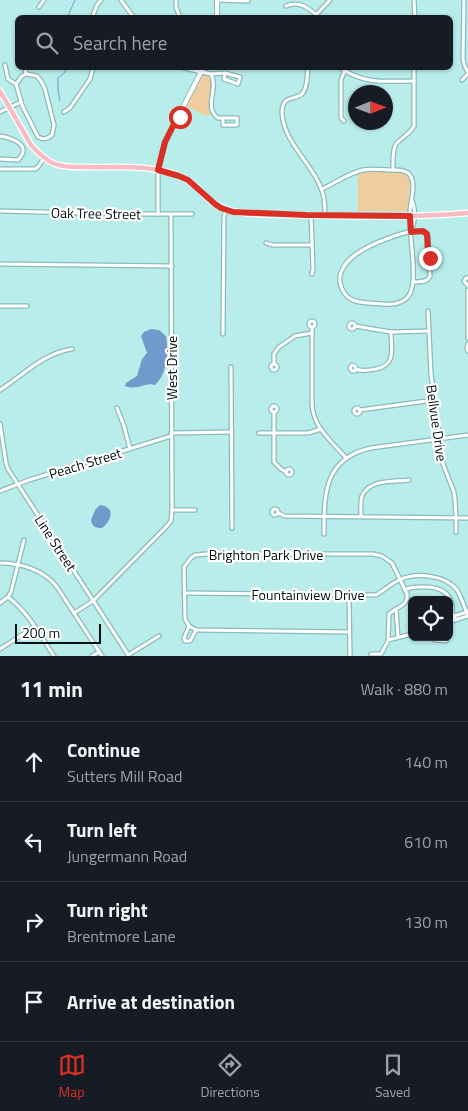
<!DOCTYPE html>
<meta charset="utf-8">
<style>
:root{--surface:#171b24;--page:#242831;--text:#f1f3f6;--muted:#9ea1a6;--line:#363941;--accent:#d93025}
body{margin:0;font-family:"Titillium Web",sans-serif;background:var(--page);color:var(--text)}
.controls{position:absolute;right:15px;bottom:15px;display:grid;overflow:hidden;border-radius:8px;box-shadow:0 1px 4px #0004}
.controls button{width:45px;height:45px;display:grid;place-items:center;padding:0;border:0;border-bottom:1px solid var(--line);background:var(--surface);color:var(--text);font:25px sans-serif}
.compass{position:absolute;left:348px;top:85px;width:45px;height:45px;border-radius:50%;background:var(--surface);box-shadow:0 1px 4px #0004;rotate:89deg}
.scale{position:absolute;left:15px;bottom:12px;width:86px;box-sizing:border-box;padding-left:5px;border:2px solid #000f0f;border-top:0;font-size:14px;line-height:18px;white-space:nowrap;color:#000f0f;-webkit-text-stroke:4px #fff;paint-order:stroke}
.stop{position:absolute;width:15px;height:15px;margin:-11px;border:4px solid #d93025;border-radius:50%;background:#fff}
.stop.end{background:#d93025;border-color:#fff;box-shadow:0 1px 5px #0008}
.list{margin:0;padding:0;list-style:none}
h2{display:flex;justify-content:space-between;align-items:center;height:65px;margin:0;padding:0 20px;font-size:21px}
h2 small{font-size:16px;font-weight:400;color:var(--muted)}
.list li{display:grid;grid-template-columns:32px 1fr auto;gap:15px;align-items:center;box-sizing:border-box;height:80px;padding:0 20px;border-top:1px solid var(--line)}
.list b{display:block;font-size:19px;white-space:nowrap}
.list p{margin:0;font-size:16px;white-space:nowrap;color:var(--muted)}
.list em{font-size:16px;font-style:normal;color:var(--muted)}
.icon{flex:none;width:28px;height:28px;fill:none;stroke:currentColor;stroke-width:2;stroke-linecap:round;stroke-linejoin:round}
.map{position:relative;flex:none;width:468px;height:656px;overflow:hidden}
.search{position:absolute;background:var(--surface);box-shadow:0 1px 4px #0004;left:15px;right:15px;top:15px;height:55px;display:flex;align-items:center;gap:12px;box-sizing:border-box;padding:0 18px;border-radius:8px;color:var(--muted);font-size:19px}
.sheet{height:385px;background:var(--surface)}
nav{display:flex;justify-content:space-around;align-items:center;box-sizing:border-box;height:70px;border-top:1px solid var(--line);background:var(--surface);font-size:14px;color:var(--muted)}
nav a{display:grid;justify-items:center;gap:2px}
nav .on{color:var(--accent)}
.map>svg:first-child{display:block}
</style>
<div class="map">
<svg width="468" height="656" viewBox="0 0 468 656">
<rect width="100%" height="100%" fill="#b8edeb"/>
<g fill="#f0cd9e">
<path d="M204 75 210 76C215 88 207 101 212 114L206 116 186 106 202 76Z"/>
<polygon points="367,172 400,172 407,175 410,182 408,211 358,211 358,174"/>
</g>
<g fill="#7099cc">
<path d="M151 329 159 330 166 336C169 352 167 374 155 385 144 382 139 391 125 386L126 383 137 376 142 359 147 353 141 336 144 332Z"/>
<path d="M100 505 105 506 110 510C112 517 108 523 102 528 96 528 92 527 91 520L95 510Z"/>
</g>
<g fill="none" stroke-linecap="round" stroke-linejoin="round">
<g stroke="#7099cc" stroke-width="1">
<polyline points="67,18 75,0"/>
<polyline points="60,101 58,90 58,78 65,72 66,68"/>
</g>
<g stroke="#88bbba" stroke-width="5.5">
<g id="minor">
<polyline points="121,0 134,18"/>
<polyline points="176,0 176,7 180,18"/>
<polyline points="217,0 248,1"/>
<polyline points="414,0 415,18"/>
<polyline points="464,0 463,59 465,67 468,72"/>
<path d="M286 6C300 0 310 9 320 18"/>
<polyline points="39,7 44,0"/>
<polyline points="92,18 97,5 101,0"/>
<polyline points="313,18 330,0"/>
<polyline points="5,65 8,79 16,84"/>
<polyline points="25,68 26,74"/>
<polyline points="184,68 211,74 225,73 240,77 238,84 224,79 225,73"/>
<path d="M308 68C307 75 308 88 302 94 294 101 282 94 282 113 284 143 311 162 321 188 325 197 325 207 325 215"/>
<path d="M341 68C364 85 388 81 414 81"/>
<path d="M26 74 37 76 41 81 45 89 54 125 52 135C47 139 44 140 38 137L22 105 16 84 22 76Z"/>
<path d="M211 74C219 89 203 107 218 118H237V125H223V119"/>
<polyline points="462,80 468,74"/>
<polyline points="0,112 21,102"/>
<polyline points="64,112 70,108 90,79 93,68"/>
<polyline points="344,121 341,118 341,80 345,70"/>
<path d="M0 136C12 138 33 145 18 160L0 159"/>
<polyline points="0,169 35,169 38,167 44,158"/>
<path d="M393 170C393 162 392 151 396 144 402 137 410 134 414 126V68"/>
<path d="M322 189C335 183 349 173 363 170 371 168 381 170 389 170 396 170 403 169 408 173 418 181 410 202 410 212 409 228 412 245 413 261 414 286 415 307 382 304 372 303 358 304 349 298 344 294 341 288 340 282 337 255 384 239 404 233 412 231 423 228 428 236L430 276C428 282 420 282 414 282"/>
<polyline points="0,211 119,214 192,214"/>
<polyline points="158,214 158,170"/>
<polyline points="311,215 313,269 312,274"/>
<path d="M411 231C415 223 416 209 412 201"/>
<polyline points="266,243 273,245 312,245"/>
<polyline points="0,264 172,266"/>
<polyline points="468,278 466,278 464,281 468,286"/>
<polyline points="468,290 468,338"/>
<polyline points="0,306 27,306"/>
<polyline points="428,311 431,374 443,464 454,492 455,500 456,518 456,532"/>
<circle cx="312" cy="324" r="3"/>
<circle cx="352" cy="326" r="3"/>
<polyline points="355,326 391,332 429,331"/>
<path d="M312 327V404C313 428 332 441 346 458"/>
<polyline points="223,334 224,216 226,210"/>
<polyline points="468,344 467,349 468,351"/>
<circle cx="274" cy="367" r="3"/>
<polyline points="274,364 274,354 279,347 295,336 312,333"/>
<polyline points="231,367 232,528"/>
<path d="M356 369 355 366 352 365 350 368 352 371H355L356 369C363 372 369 370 376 369 397 365 391 348 391 332"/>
<path d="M0 390C23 375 44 353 72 349"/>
<circle cx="274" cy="409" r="3"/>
<circle cx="357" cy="411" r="3"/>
<polyline points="117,408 124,426 130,449"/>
<polyline points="360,410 434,400"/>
<polyline points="274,412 274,462 281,469 286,472"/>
<polyline points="0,424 6,463 8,469 129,656"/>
<polyline points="171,433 232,432"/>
<polyline points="259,433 308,433 321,429"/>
<circle cx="289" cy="472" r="3"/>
<polyline points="0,491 29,480 171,436"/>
<circle cx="275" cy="512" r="3"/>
<polyline points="172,510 195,510"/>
<polyline points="278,513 285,516 468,518"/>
<path d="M361 516C361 509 360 502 362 496 369 479 394 482 409 480"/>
<path d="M324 534C324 494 324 458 371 448L468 435"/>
<path d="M0 563C21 563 44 570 57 587L102 656"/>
<path d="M405 590C411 586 418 587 425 587 443 587 454 595 452 614"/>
<path d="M184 593 376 595C384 590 391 584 399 580 416 572 446 575 457 590 462 598 464 607 468 615"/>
<polyline points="349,595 350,656"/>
<path d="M8 597C28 612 40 635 54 656"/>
<polyline points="0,603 8,597 11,592 24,540"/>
<polyline points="396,609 398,637"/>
<polyline points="74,613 93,601 166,527 171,521 172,510 171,214"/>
<polyline points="449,615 454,615 455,618 453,621 449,621"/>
<polyline points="454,616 467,612"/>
<polyline points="455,620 468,616"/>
<polyline points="189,626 184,638 185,641 190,641 196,630"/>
<path d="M349 632 196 630 189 626 185 619 184 567 191 558 195 555 206 554H373L382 556 392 563 407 594C409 606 396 607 389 614L388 641 381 654H371"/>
<polyline points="429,637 436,640 446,641 446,637"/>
<polyline points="388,640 412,634"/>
<polyline points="0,649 34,627"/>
<polyline points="128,655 159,636"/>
<polyline points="92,656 99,652"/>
</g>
</g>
<g stroke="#88bbba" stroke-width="6">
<g id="tertiary">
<polyline points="217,18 217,0"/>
<polyline points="158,170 165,142 203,68"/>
</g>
</g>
<g stroke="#fff" stroke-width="7">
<path id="primary" d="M0 91 31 145C38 153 45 160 55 164 66 168 78 167 89 167 111 168 135 165 157 170 169 172 180 175 189 181 203 191 211 206 229 210 250 216 275 214 297 215 354 217 411 218 468 213"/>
</g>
<use href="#minor" stroke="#fff" stroke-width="3"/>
<use href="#tertiary" stroke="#fff" stroke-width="4"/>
<use href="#primary" stroke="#f7bcc2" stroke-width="4.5"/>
</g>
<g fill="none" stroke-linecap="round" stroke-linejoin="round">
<polyline stroke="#d93025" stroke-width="6" points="180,117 178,116 165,142 158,170 179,176 188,180 215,204 221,208 233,212 306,215 410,216 411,232 423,231 427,234 428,253 430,258"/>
</g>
<g text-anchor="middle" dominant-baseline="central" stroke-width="4.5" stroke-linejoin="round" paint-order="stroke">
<g font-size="14" fill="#000f0f" stroke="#fff">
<text transform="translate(96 213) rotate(1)">Oak Tree Street</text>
<text transform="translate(171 368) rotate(-90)">West Drive</text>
<text transform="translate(437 423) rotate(82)">Bellvue Drive</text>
<text transform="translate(85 463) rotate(-17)">Peach Street</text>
<text transform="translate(56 543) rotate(57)">Line Street</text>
<text x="266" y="554">Brighton Park Drive</text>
<text x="308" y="594">Fountainview Drive</text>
</g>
</g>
</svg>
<div class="controls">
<button><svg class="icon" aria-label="locate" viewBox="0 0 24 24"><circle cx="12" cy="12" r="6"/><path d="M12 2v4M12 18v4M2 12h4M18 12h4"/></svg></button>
</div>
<svg class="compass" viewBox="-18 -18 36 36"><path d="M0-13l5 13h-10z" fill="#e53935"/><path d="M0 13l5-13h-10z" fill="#9ea1a6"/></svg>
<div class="scale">200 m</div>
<div class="stop" style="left:180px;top:117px"></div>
<div class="stop end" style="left:430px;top:258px"></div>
<div class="search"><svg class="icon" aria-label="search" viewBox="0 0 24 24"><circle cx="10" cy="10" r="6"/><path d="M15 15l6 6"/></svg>Search here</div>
</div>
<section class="sheet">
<h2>11 min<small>Walk · 880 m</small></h2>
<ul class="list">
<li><svg class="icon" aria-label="ahead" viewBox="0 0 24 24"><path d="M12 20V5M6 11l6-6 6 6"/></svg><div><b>Continue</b><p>Sutters Mill Road</p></div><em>140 m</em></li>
<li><svg class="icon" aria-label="left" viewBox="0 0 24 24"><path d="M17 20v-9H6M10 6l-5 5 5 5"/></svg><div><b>Turn left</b><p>Jungermann Road</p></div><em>610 m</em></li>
<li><svg class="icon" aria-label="right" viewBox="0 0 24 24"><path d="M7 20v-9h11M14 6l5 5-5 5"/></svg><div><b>Turn right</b><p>Brentmore Lane</p></div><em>130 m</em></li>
<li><svg class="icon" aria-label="arrive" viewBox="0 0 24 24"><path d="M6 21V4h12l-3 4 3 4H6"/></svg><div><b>Arrive at destination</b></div></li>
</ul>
</section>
<nav>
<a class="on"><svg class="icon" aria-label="map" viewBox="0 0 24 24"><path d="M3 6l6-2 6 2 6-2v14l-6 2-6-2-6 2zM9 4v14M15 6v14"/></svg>Map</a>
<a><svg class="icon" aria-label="directions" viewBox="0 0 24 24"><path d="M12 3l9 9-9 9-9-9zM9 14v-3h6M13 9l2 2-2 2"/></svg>Directions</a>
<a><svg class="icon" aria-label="saved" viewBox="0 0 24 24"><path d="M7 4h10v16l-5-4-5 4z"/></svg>Saved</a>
</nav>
